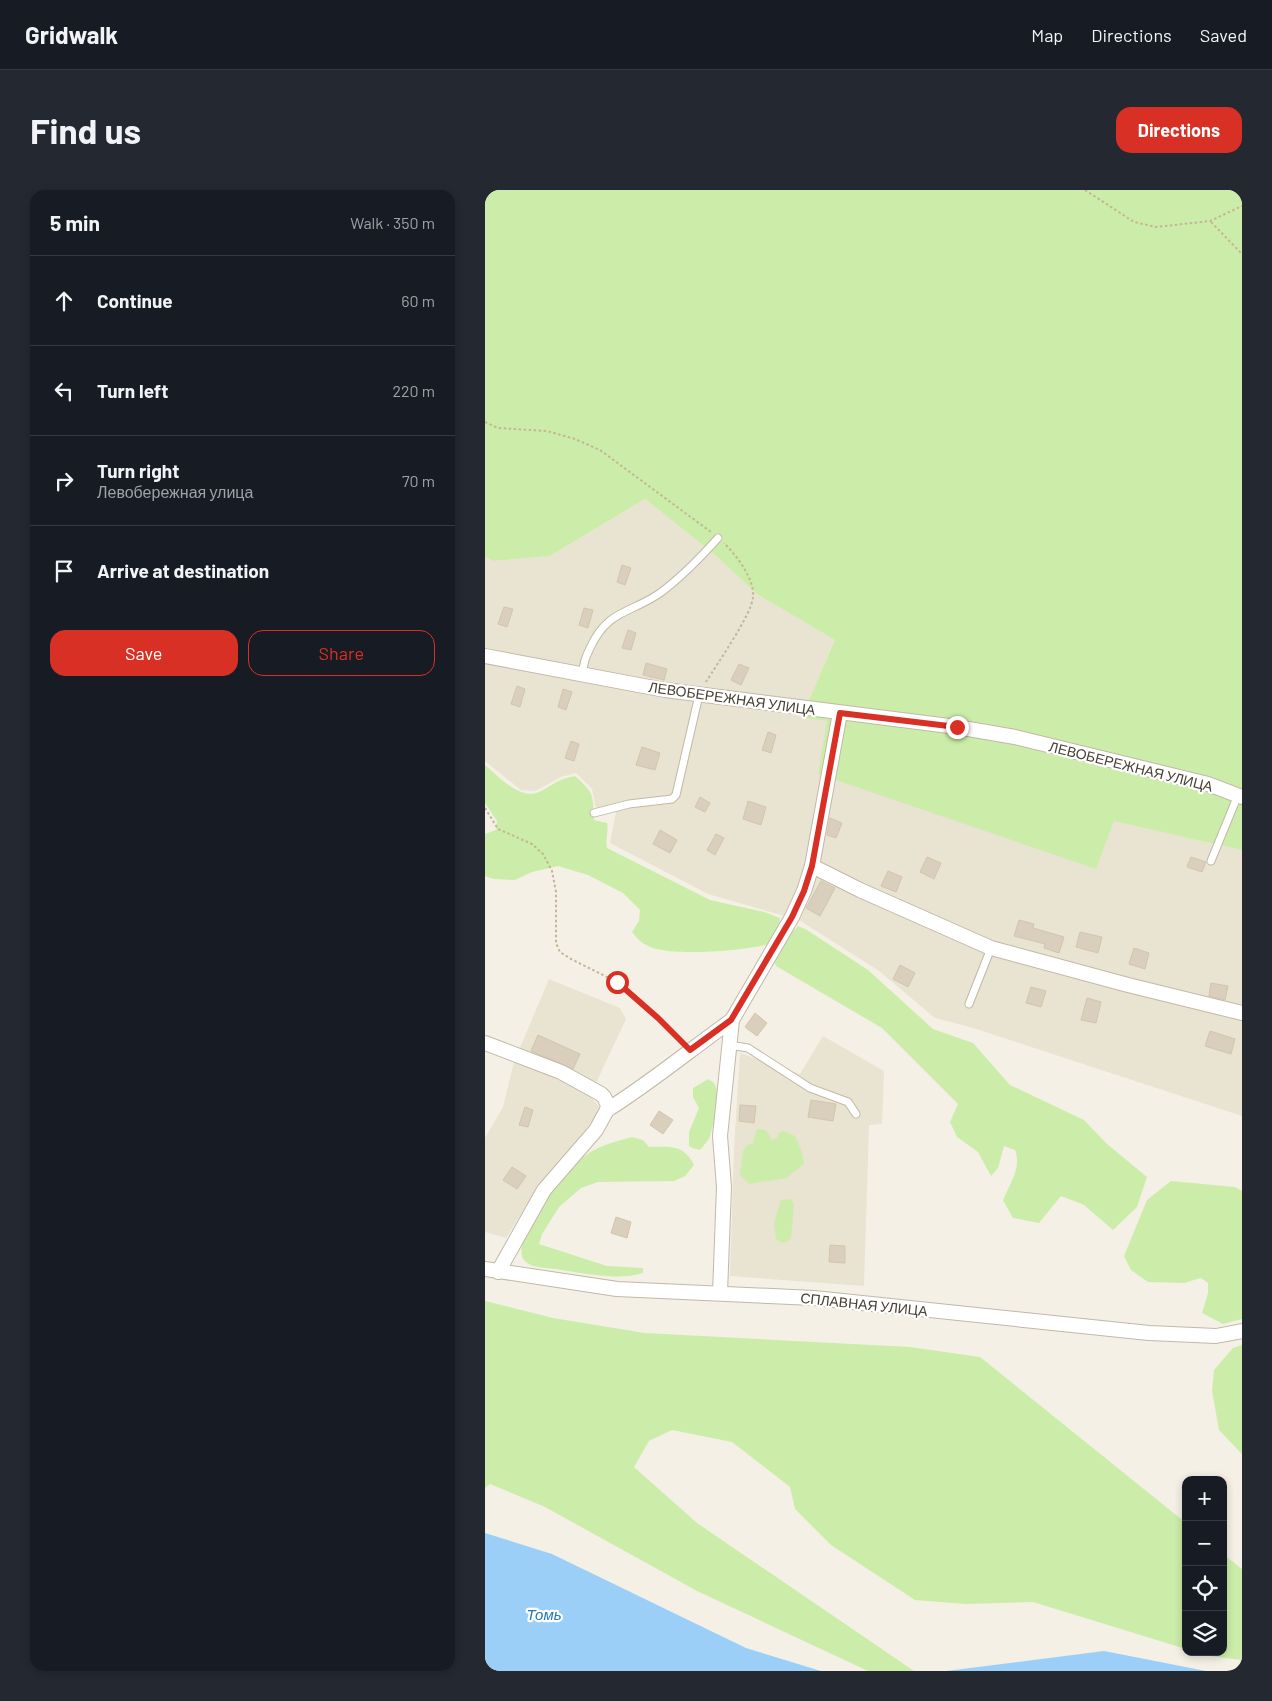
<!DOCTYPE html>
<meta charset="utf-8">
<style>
:root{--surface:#171b24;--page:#242831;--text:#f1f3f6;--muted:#9ea1a6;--line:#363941;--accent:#d93025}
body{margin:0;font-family:Barlow,sans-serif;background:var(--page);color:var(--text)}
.controls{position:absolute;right:15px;bottom:15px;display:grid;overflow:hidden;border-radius:10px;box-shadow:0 2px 8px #0003}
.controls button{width:45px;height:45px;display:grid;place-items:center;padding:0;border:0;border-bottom:1px solid var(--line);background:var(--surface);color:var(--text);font:25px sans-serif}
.stop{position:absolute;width:15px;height:15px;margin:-11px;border:4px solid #d93025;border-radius:50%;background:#fff}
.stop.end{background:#d93025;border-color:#fff;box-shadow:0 1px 5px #0008}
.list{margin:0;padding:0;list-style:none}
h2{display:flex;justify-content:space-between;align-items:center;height:65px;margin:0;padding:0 20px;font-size:21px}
h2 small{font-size:16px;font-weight:400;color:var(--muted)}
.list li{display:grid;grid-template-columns:32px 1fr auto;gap:15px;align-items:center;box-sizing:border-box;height:90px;padding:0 20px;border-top:1px solid var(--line)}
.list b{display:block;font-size:19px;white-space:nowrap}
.list p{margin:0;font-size:16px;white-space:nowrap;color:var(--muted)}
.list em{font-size:16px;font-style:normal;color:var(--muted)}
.actions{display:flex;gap:10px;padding:15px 20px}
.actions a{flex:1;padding:11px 0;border:1px solid var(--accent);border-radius:15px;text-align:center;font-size:18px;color:var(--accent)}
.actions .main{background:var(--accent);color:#fff}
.icon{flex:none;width:28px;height:28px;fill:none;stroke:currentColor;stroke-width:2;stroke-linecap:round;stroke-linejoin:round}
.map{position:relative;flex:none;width:757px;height:1481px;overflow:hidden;border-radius:15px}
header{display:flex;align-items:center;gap:30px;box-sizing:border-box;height:70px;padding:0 25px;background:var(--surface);border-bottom:1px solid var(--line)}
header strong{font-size:24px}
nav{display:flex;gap:28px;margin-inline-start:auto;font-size:18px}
.intro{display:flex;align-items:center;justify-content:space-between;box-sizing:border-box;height:120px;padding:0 30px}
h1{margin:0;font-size:35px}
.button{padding:12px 22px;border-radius:15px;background:var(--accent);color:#fff;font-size:18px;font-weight:700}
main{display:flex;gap:30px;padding:0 30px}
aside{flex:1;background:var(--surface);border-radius:15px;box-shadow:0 2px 8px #0003}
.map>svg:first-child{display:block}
</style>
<header>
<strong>Gridwalk</strong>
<nav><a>Map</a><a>Directions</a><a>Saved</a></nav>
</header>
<div class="intro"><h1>Find us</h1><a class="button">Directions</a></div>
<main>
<aside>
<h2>5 min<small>Walk · 350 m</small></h2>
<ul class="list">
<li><svg class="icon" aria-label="ahead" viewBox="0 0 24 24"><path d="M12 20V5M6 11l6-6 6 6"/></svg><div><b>Continue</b></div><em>60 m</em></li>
<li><svg class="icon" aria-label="left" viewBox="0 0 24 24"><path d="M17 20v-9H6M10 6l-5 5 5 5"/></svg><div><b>Turn left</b></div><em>220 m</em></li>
<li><svg class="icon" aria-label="right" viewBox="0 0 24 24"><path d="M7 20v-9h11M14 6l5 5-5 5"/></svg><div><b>Turn right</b><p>Левобережная улица</p></div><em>70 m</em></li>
<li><svg class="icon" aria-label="arrive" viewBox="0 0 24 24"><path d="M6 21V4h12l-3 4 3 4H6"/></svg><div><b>Arrive at destination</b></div></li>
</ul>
<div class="actions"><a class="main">Save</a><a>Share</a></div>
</aside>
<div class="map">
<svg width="757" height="1481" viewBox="0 0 757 1481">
<rect width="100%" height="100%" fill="#f4f0e5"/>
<g fill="#e9e3d2">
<polygon points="160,309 229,364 273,405 350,450 316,528 342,531 610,679 629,630 757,660 757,926 485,837 450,828 394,781 314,730 223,704 125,653 131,622 111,619 107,599 91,583 76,587 50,601 36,600 0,571 0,367 8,371 65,366"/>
<polygon points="64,789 135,818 141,829 105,906 117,920 54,995 21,1048 0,1042 0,948 18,917 29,872"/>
<polygon points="338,846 399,881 397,934 384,935 379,1096 245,1086 249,958 255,863 315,884"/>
</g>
<g fill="#cceda9">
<polygon points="0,0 757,0 757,660 629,631 611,679 333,584 342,531 316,528 350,450 273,405 229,364 160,309 65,366 8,371 0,367"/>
<path d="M0 575C13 586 36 611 54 602 68 595 73 589 90 586 109 603 108 604 109 630L122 633C124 642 120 649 122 658L225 710 279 722 295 728 293 739 284 754C259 761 192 766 168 758 159 755 153 750 147 742L154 731 155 720 138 703 103 685 73 676 47 682 30 690 9 689 0 686V644L11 640 12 631 0 613Z"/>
<path d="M313 736 322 740 383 780 448 839 488 853 525 895 599 930 622 954 662 987 652 1017 628 1040 599 1015 576 1006 554 1033 528 1028 518 1010C525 994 537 977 530 960L519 956 513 978 506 986 493 962 472 947 465 932 473 914 397 838 291 776 289 771 307 742Z"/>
<polygon points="223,889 229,893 233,902 228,935 224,949 215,960 208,958 204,956 204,942 214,918 208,907 208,898"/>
<polygon points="272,939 281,940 287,950 292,948 294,943 298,941 310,946 317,962 319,974 301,988 264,994 255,985 258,961 262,955 268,953"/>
<path d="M147 947 158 950 164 957C184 957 199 954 209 975L200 986 189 991 113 992 96 998 74 1017 57 1044 54 1054 122 1076 158 1078V1083C133 1091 96 1083 71 1079 64 1078 55 1078 48 1076 44 1074 38 1071 37 1066 31 1041 84 977 104 963 116 955 133 951 147 947Z"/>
<polygon points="686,991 750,997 757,1001 757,1129 738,1134 717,1123 723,1103 723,1093 716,1088 699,1093 663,1092 646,1080 639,1066 662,1010"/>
<polygon points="306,1009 309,1014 306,1049 298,1053 291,1049 289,1033 296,1010"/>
<polygon points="0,1111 68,1128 160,1143 425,1157 495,1167 701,1333 701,1459 548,1412 480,1414 430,1410 346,1355 310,1319 305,1297 247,1252 187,1240 164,1251 149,1277 212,1333 429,1481 383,1481 212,1401 60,1317 5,1294 0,1298"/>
<polygon points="757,1155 757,1264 734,1240 727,1201 729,1180 748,1158"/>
<polygon points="738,1364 757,1379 757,1470 724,1466 710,1462 738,1462"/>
</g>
<g fill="#9bcff8">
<polygon points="0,1343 67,1364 261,1458 336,1481 0,1481"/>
<polygon points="619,1461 721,1481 461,1481 469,1480"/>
</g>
<g fill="#dacfbc" stroke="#d3c5ac">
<polygon points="137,375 146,378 140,395 132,392"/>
<polygon points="19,417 28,419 22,437 13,434"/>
<polygon points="99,418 108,420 103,438 94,435"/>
<polygon points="143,440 151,443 146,460 137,458"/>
<polygon points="161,473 182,479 179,490 158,485"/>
<polygon points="254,474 264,478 256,495 246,490"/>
<polygon points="32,496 40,499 35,517 26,514"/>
<polygon points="78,499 87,502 81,520 73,517"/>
<polygon points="283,542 291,545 286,563 277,560"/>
<polygon points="86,551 94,554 89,571 80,568"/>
<polygon points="157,557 175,563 170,580 151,575"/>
<polygon points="215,607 225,613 220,622 210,617"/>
<polygon points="263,611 281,617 276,635 258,629"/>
<polygon points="345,628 357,633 351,648 342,645"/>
<polygon points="175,640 192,650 185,663 168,654"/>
<polygon points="231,644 239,648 230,665 222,660"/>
<polygon points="442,667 456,673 449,689 435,682"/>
<polygon points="706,667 721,672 717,682 702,677"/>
<polygon points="403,681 417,687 411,702 396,696"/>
<polygon points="336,691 350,698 335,726 321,718"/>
<polygon points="534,730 549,734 548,738 579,747 574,763 559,758 560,754 529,746"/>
<polygon points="595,742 617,747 613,763 591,757"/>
<polygon points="649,758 664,763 660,779 644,774"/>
<polygon points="415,775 430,783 423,797 408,789"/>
<polygon points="726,793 743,796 740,810 724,806"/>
<polygon points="546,797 561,801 556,817 541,813"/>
<polygon points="602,808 616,812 611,833 596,830"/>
<polygon points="270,823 282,833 272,846 260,837"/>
<polygon points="725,841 750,849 746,864 720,856"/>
<polygon points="53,845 95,864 88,879 46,861"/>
<polygon points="326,910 351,914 348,931 323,927"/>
<polygon points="255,915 271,916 269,933 254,931"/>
<polygon points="40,917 48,920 43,937 34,935"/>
<polygon points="174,921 188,930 178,944 165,935"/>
<polygon points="27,977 41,986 32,999 18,990"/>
<polygon points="131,1027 146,1032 142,1048 126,1043"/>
<polygon points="345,1055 360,1056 360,1073 344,1072"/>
</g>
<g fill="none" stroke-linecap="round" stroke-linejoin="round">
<g stroke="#c1b9a7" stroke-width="9">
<g id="service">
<path d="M98 483C98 473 101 467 105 458 123 419 145 424 175 403 197 387 215 368 233 348"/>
<polyline points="109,623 144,614 187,609 191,605 214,505"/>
<polyline points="726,671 753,605"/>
<polyline points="484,814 506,758"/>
<polyline points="244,855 263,858 325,898 363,912 371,924"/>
</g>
</g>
<g stroke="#c1b9a7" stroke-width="16">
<g id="minor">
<polyline points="0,466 180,500 472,537 530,547 723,594 757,607"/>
<polyline points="327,676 375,700 506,758 643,795 757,823"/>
<polyline points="0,853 76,882 116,904 119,907 123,915 122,920 111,940 59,1000 13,1082"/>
<path d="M122 920C165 893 205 860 247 830"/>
<polyline points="0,1079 132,1099 329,1108 664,1143 731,1146 757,1141"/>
<polyline points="235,1103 239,997 235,946 247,830 307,727 319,701 327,676 355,523"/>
</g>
</g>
<g stroke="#c4b596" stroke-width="2" stroke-dasharray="2.5 2.5" stroke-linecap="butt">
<polyline points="600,0 649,32 671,37 725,31 757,16"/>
<polyline points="726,32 757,64"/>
<polyline points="0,232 13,238 62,241 90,249 115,260 226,342"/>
<path d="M221 492C232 474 267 424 268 407 270 389 251 365 239 353"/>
<polyline points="0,618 13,639 47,654 58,664 67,681 71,702 71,753 75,762 86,769 132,792 173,828 196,851"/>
</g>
<use href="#service" stroke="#fff" stroke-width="7"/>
<use href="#minor" stroke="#fff" stroke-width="14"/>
</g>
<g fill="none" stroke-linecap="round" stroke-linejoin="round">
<polyline stroke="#d93025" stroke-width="6" points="132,792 173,828 205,860 246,830 307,727 319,701 327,676 355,523 472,537"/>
</g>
<g text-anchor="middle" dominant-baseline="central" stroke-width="4.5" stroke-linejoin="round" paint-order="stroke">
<g font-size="14" fill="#484034" stroke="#fff">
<text transform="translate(247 508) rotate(8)">ЛЕВОБЕРЕЖНАЯ УЛИЦА</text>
<text transform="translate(646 576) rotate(14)">ЛЕВОБЕРЕЖНАЯ УЛИЦА</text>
<text transform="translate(379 1114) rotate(6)">СПЛАВНАЯ УЛИЦА</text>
</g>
<g font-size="15" font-style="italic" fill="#2278bf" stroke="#fff">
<text x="59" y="1424">Томь</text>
</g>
</g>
</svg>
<div class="controls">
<button>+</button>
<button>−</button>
<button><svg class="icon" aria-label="locate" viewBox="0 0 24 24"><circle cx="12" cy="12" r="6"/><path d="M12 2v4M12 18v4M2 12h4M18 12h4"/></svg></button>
<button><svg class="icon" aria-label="layers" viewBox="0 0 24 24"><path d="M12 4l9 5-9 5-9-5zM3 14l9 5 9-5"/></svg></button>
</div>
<div class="stop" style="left:132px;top:792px"></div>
<div class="stop end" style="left:472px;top:537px"></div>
</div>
</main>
